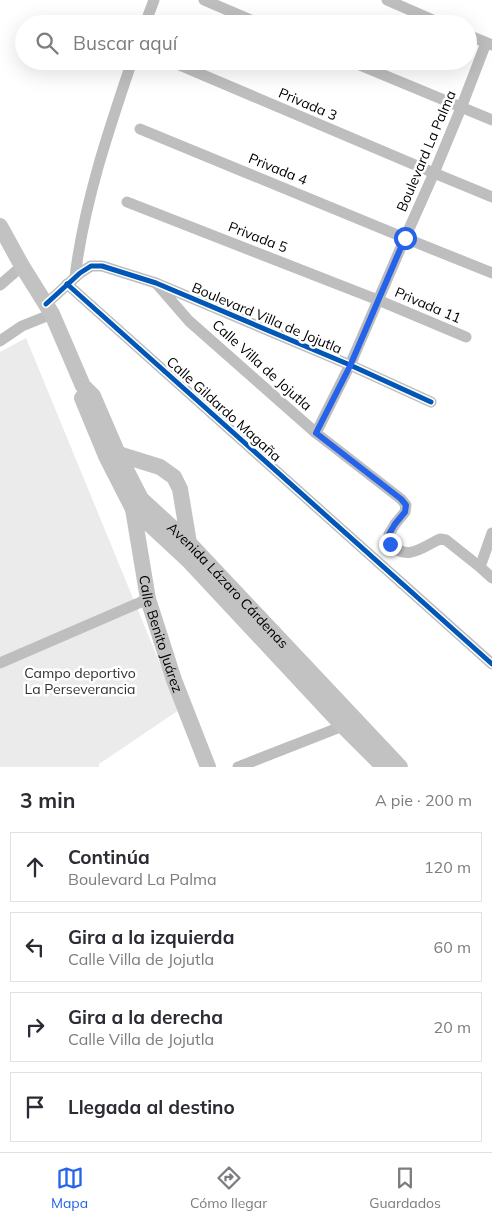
<!DOCTYPE html>
<html lang="es">
<meta charset="utf-8">
<style>
:root{--surface:#fff;--page:#f2f2f3;--text:#2b2b33;--muted:#7c7c81;--line:#e1e1e2;--accent:#2563eb}
body{margin:0;font-family:Mulish,sans-serif;background:var(--page);color:var(--text)}
.stop{position:absolute;width:15px;height:15px;margin:-11px;border:4px solid #2563eb;border-radius:50%;background:#fff}
.stop.end{background:#2563eb;border-color:#fff;box-shadow:0 1px 5px #0008}
.list{margin:0;padding:0;list-style:none}
h2{display:flex;justify-content:space-between;align-items:center;height:65px;margin:0;padding:0 20px;font-size:21px}
h2 small{font-size:16px;font-weight:400;color:var(--muted)}
.list li{display:grid;grid-template-columns:32px 1fr auto;gap:15px;align-items:center;box-sizing:border-box;height:70px;margin:0 10px 10px;padding:0 10px;border:1px solid var(--line);border-radius:0px}
.list b{display:block;font-size:19px;white-space:nowrap}
.list p{margin:0;font-size:16px;white-space:nowrap;color:var(--muted)}
.list em{font-size:16px;font-style:normal;color:var(--muted)}
.icon{flex:none;width:28px;height:28px;fill:none;stroke:currentColor;stroke-width:2;stroke-linecap:round;stroke-linejoin:round}
.map{position:relative;flex:none;width:492px;height:767px;overflow:hidden}
.search{position:absolute;background:var(--surface);box-shadow:0 5px 20px #0002;left:15px;right:15px;top:15px;height:55px;display:flex;align-items:center;gap:12px;box-sizing:border-box;padding:0 18px;border-radius:28px;color:var(--muted);font-size:19px}
.sheet{height:385px;background:var(--surface)}
nav{display:flex;justify-content:space-around;align-items:center;box-sizing:border-box;height:70px;border-top:1px solid var(--line);background:var(--surface);font-size:14px;color:var(--muted)}
nav a{display:grid;justify-items:center;gap:2px}
nav .on{color:var(--accent)}
.map>svg:first-child{display:block}
</style>
<div class="map">
<svg width="492" height="767" viewBox="0 0 492 767">
<rect width="100%" height="100%" fill="#fff"/>
<polygon fill="#ebebeb" points="26,338 179,710 99,764 99,767 0,767 0,352"/>
<g fill="none" stroke-linecap="round" stroke-linejoin="round">
<g stroke="#bebebe" stroke-width="11">
<polyline points="204,0 260,24"/>
<polyline points="387,0 442,24"/>
<polyline points="145,24 154,0"/>
<polyline points="468,35 492,45"/>
<polyline points="170,61 434,173 492,197"/>
<polyline points="350,61 492,120"/>
<polyline points="140,129 405,238 492,273"/>
<polyline points="127,202 378,300 466,337"/>
<path d="M75 277C84 203 108 132 132 61"/>
<path d="M156 283 189 321 316 433 401 499 406 505 405 512 395 524 389 534 390 544C408 562 422 547 440 539L446 540 480 567 492 578"/>
<polyline points="67,284 492,664"/>
<polyline points="0,285 22,266"/>
<polyline points="46,304 80,273 91,266 102,266 156,283 350,365 431,402"/>
<polyline points="0,341 22,326 52,314"/>
<polyline points="316,433 350,365 405,238 434,173 461,108 486,43"/>
<polyline points="480,567 492,533"/>
<polyline points="0,663 148,599"/>
<polyline points="238,767 343,726 348,722"/>
</g>
<g stroke="#c2c2c2" stroke-width="16">
<path id="s1" d="M0 226 22 266 52 314 83 386 93 396 118 454 141 499 189 543 400 767"/>
<polyline points="82,398 106,456 133,509 190,562 343,726 384,767"/>
<polyline points="112,455 118,454 160,467 174,477 180,489 189,543"/>
<path id="s2" d="M135 507 133 509 148 599 174 680 208 767"/>
</g>
<g stroke="#fff" stroke-width="8">
<g id="cycleway">
<polyline points="67,284 492,664"/>
<polyline points="46,304 80,273 91,266 102,266 156,283 350,365 431,402"/>
</g>
</g>
<use href="#cycleway" stroke="#0057b8" stroke-width="5"/>
</g>
<g fill="none" stroke-linecap="round" stroke-linejoin="round">
<polyline stroke="#2563eb" stroke-width="6" points="390,544 389,534 395,524 405,512 406,505 401,499 316,433 350,366 405,238"/>
</g>
<g text-anchor="middle" dominant-baseline="central" stroke-width="5" stroke-linejoin="round" paint-order="stroke">
<g font-size="14" fill="#000" stroke="#fff">
<text transform="translate(308 104) rotate(23)">Privada 3</text>
<text transform="translate(426 151) rotate(-67)">Boulevard La Palma</text>
<text transform="translate(278 169) rotate(22)">Privada 4</text>
<text transform="translate(258 237) rotate(21)">Privada 5</text>
<text transform="translate(428 305) rotate(23)">Privada 11</text>
<text transform="translate(267 318) rotate(23)">Boulevard Villa de Jojutla</text>
<text transform="translate(262 365) rotate(42)">Calle Villa de Jojutla</text>
<text transform="translate(224 409) rotate(42)">Calle Gildardo Magaña</text>
<text stroke="none"><textPath href="#s1" startOffset="431">Avenida Lázaro Cárdenas</textPath></text>
<text stroke="none"><textPath href="#s2" startOffset="131">Calle Benito Juárez</textPath></text>
</g>
<g font-size="14" fill="#313131" stroke="#fff">
<text x="80" y="673">Campo deportivo<tspan x="80" dy="16">La Perseverancia</tspan></text>
</g>
</g>
</svg>
<div class="stop" style="left:405px;top:238px"></div>
<div class="stop end" style="left:390px;top:544px"></div>
<div class="search"><svg class="icon" aria-label="search" viewBox="0 0 24 24"><circle cx="10" cy="10" r="6"/><path d="M15 15l6 6"/></svg>Buscar aquí</div>
</div>
<section class="sheet">
<h2>3 min<small>A pie · 200 m</small></h2>
<ul class="list">
<li><svg class="icon" aria-label="ahead" viewBox="0 0 24 24"><path d="M12 20V5M6 11l6-6 6 6"/></svg><div><b>Continúa</b><p>Boulevard La Palma</p></div><em>120 m</em></li>
<li><svg class="icon" aria-label="left" viewBox="0 0 24 24"><path d="M17 20v-9H6M10 6l-5 5 5 5"/></svg><div><b>Gira a la izquierda</b><p>Calle Villa de Jojutla</p></div><em>60 m</em></li>
<li><svg class="icon" aria-label="right" viewBox="0 0 24 24"><path d="M7 20v-9h11M14 6l5 5-5 5"/></svg><div><b>Gira a la derecha</b><p>Calle Villa de Jojutla</p></div><em>20 m</em></li>
<li><svg class="icon" aria-label="arrive" viewBox="0 0 24 24"><path d="M6 21V4h12l-3 4 3 4H6"/></svg><div><b>Llegada al destino</b></div></li>
</ul>
</section>
<nav>
<a class="on"><svg class="icon" aria-label="map" viewBox="0 0 24 24"><path d="M3 6l6-2 6 2 6-2v14l-6 2-6-2-6 2zM9 4v14M15 6v14"/></svg>Mapa</a>
<a><svg class="icon" aria-label="directions" viewBox="0 0 24 24"><path d="M12 3l9 9-9 9-9-9zM9 14v-3h6M13 9l2 2-2 2"/></svg>Cómo llegar</a>
<a><svg class="icon" aria-label="saved" viewBox="0 0 24 24"><path d="M7 4h10v16l-5-4-5 4z"/></svg>Guardados</a>
</nav>
